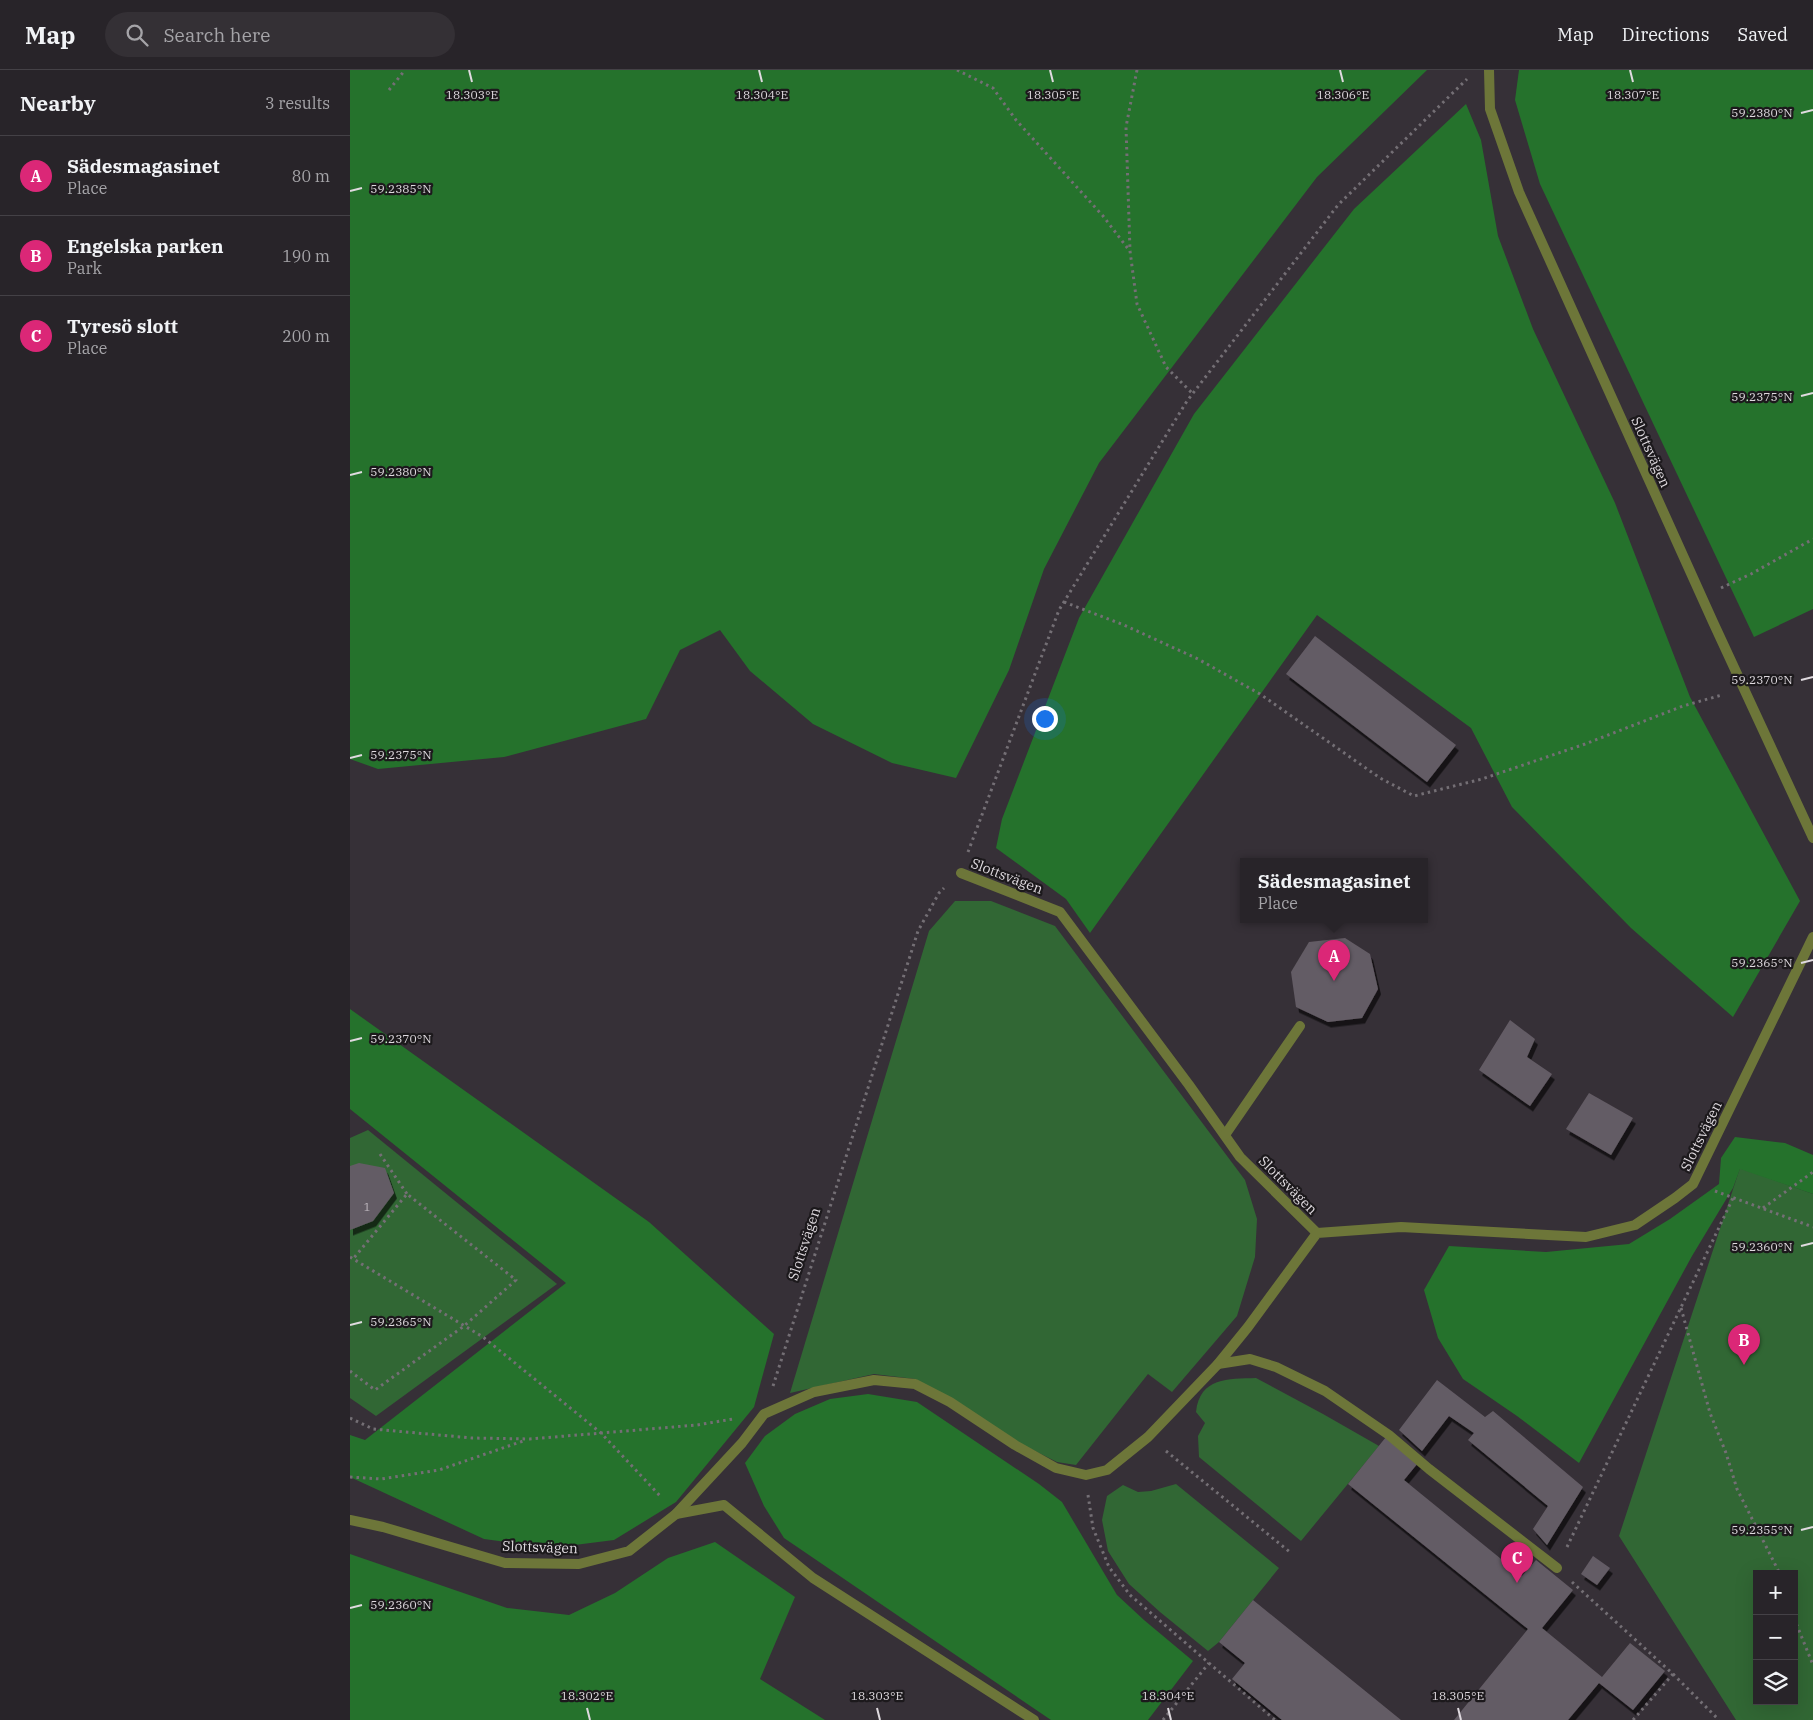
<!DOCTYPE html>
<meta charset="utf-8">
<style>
:root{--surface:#282429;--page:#343035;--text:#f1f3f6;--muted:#a5a4a8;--line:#444146;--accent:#db2777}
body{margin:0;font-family:"IBM Plex Serif",serif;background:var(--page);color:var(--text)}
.controls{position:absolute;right:15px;bottom:15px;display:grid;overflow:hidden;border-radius:0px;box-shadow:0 5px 20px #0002}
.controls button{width:45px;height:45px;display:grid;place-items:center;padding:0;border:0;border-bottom:1px solid var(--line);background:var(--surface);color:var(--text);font:25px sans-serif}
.you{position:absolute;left:694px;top:648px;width:18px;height:18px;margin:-12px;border:4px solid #fff;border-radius:50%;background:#1a73e8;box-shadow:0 0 0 8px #1a73e833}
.badge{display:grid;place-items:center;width:32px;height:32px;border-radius:50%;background:var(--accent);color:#fff;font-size:16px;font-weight:700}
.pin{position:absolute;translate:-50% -41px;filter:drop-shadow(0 1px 2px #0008)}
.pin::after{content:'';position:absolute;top:26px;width:18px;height:15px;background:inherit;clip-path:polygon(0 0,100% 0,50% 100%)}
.popup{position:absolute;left:890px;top:788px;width:188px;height:65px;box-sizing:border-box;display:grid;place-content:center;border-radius:0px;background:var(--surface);filter:drop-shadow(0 1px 4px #0005);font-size:16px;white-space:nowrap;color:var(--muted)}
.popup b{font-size:19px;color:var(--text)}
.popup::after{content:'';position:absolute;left:50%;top:100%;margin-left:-10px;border:10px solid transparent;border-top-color:var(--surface)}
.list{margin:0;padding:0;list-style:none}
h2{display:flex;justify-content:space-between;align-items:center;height:65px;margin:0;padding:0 20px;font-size:21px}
h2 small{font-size:16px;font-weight:400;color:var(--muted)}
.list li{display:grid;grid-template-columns:32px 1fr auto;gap:15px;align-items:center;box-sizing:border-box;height:80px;padding:0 20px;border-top:1px solid var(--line)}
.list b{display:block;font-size:19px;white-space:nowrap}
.list p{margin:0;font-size:16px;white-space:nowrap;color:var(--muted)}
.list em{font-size:16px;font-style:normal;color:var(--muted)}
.icon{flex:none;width:28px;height:28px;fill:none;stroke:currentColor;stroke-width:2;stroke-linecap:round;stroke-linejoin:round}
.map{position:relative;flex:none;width:1463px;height:1650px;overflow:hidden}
header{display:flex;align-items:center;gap:30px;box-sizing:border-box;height:70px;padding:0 25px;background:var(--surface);border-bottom:1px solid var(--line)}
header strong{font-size:24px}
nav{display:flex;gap:28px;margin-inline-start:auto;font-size:18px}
.search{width:350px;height:45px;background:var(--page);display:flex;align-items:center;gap:12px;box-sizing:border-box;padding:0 18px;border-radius:28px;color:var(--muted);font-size:19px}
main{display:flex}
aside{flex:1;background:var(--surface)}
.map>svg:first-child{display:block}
</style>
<header>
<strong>Map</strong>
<div class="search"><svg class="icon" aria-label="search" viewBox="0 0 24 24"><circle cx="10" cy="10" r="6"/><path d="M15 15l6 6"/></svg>Search here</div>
<nav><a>Map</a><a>Directions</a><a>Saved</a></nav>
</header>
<main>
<aside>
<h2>Nearby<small>3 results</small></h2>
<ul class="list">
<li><span class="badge">A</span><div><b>Sädesmagasinet</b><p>Place</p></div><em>80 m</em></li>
<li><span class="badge">B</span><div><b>Engelska parken</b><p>Park</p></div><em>190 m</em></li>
<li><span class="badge">C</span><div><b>Tyresö slott</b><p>Place</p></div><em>200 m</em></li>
</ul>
</aside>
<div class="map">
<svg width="1463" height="1650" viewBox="0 0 1463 1650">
<defs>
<filter id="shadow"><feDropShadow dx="3" dy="5.5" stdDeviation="0" flood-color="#0009"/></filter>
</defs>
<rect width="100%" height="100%" fill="#363037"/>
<g fill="#316734" fill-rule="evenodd">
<polygon points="605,831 641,831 705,856 895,1110 907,1149 905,1187 887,1246 822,1322 798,1304 726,1395 707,1392 665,1371 565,1309 524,1304 440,1323 579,861"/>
<polygon points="18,1060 207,1214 26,1346 0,1328 0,1068"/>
<path d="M1390 1098 1463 1124V1650H1386L1269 1466ZM1407 1504H1444V1631H1407Z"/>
<path d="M906 1308 973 1344 1029 1376 951 1471 849 1387 848 1366 855 1353 846 1342C850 1307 878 1309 906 1308Z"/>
<polygon points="826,1414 929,1498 869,1572 858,1581 810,1542 779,1514 758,1481 752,1450 757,1426 773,1415 788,1422 801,1421"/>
</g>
<g fill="#25722c">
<polygon points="0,0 1077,0 967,107 749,393 694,499 659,600 606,708 542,693 463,654 400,601 370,560 330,580 296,649 154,687 28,699 0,689"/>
<polygon points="1169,0 1463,0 1463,539 1404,567 1190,114 1165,30"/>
<polygon points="1116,34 1131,70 1148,166 1183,259 1265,433 1340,627 1450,831 1383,947 1281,858 1162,737 1121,658 967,545 740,863 716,829 646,778 652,749 729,548 844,344 1004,139"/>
<polygon points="0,939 299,1152 424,1264 404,1337 326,1432 264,1470 201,1478 134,1469 0,1407 0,1365 15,1370 216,1213 0,1039"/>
<polygon points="1385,1067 1435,1073 1463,1085 1463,1124 1390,1099 1383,1118 1342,1186 1229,1393 1167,1346 1113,1309 1088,1268 1074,1220 1099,1176 1196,1182 1279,1174 1320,1149 1369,1114 1371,1088"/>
<polygon points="518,1324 567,1332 689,1414 712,1432 767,1525 794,1550 843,1591 798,1650 701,1650 434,1468 414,1436 395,1393 415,1366 445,1344 480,1329"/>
<polygon points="365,1472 445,1527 410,1609 475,1650 0,1650 0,1484 157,1538 219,1545 265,1523 318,1488"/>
</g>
<g fill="#645c65" filter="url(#shadow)">
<polygon points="965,566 1106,675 1077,712 936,604"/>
<polygon points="995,868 1020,884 1028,919 1012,948 978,952 946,937 941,902 959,872"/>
<polygon points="1160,950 1185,969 1177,987 1202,1004 1180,1036 1129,1000"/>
<polygon points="1239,1023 1283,1048 1261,1085 1216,1059"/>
<polygon points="9,1093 35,1098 44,1123 23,1151 0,1160 0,1096"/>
<polygon points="1087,1310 1135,1347 1143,1341 1233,1417 1197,1475 1183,1459 1198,1436 1118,1370 1124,1363 1099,1346 1072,1381 1049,1360"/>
<polygon points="1036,1367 1068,1393 1054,1410 1172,1506 1186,1490 1223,1520 1192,1558 1252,1607 1280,1573 1315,1601 1283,1640 1249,1613 1218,1650 1104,1650 1178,1559 998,1414"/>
<polygon points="1243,1486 1260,1498 1247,1515 1231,1504"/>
<polygon points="903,1530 1051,1650 932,1650 882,1609 895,1593 869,1572"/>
</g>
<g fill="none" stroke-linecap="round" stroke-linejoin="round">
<g stroke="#746f75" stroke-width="3" stroke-dasharray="2.5 4" stroke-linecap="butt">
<polyline points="607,0 643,18 666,50 753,146 779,180"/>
<polyline points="787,0 776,57 780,181 787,234 816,297 843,324"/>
<polyline points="39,20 55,0"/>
<polyline points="1371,518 1401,504 1463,469"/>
<polyline points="714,532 774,555 848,589 910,624 1030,708 1064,726 1132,709 1235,674 1333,636 1372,625"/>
<polyline points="618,782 709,540 837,331 988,135 1117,9"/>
<polyline points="30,1084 57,1124"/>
<polyline points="1365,1121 1463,1157"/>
<polyline points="1413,1138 1463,1102"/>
<polyline points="0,1187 133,1267 251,1363 312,1428"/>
<polyline points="1331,1238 1360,1343 1376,1383 1387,1419 1430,1504"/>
<polyline points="0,1301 25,1320 114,1256 166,1210 57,1124 3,1189"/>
<polyline points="423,1316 568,861 589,823 594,818"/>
<polyline points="0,1348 23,1359 122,1368 180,1369 347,1355 383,1349"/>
<polyline points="816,1381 941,1483"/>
<polyline points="0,1407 31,1409 89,1400 176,1370"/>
<polyline points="738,1425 743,1458 759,1497 780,1525 925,1650"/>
<polyline points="1217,1477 1383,1128"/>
<polyline points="1222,1512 1323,1604 1283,1650"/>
<polyline points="1444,1548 1463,1595"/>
<polyline points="1323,1604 1369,1650"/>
<polyline points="813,1650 859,1593"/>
</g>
<g stroke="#6d7639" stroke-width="10">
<polyline points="611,803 710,842 839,1015 890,1087 967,1163"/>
<polyline points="868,1294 900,1289 926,1297 975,1321 1039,1365 1079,1399 1207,1498"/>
<polyline points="326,1444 374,1435 463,1508 684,1650"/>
<polyline points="0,1450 33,1457 155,1493 229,1494 279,1481 326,1444 392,1373 414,1344 464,1322 524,1310 565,1314 600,1332 665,1375 706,1398 736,1405 757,1400 798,1367 868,1294 898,1257 967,1163 1051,1157 1236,1167 1285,1155 1325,1128 1343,1114 1463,867"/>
</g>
<g stroke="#6d7639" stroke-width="10">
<polyline points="1139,0 1140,39 1169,122 1363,552 1463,768"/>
<polyline points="875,1065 950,956"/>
</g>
</g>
<path fill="none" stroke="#dfdadf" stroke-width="2" d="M119 0 122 12M409 0 412 12M700 0 703 12M990 0 993 12M1280 0 1283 12M1451 43 1463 40M0 121 12 118M1451 326 1463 323M0 405 12 402M1451 610 1463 607M0 688 12 685M1451 893 1463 890M0 971 12 968M1451 1176 1463 1173M0 1255 12 1252M1451 1460 1463 1457M0 1538 12 1535M237 1638 240 1650M527 1638 530 1650M818 1638 821 1650M1108 1638 1111 1650"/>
<g text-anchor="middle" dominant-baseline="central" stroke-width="4.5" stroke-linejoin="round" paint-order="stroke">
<g font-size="11" fill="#c0bac0">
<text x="17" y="1137">1</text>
</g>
<g font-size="14" fill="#dfdadf" stroke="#1c191c">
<text transform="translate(1301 382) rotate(66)">Slottsvägen</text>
<text transform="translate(657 806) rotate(21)">Slottsvägen</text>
<text transform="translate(1351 1066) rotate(-64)">Slottsvägen</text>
<text transform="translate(938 1115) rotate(45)">Slottsvägen</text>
<text transform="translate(454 1174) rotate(-72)">Slottsvägen</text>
<text transform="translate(190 1477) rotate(2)">Slottsvägen</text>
</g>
</g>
<g font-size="12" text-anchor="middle" fill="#dfdadf" stroke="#1c191c" stroke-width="4.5" stroke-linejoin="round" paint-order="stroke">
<text x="122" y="29">18.303°E</text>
<text x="412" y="29">18.304°E</text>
<text x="703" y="29">18.305°E</text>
<text x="993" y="29">18.306°E</text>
<text x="1283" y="29">18.307°E</text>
<text x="1412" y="47">59.2380°N</text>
<text x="51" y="123">59.2385°N</text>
<text x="1412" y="331">59.2375°N</text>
<text x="51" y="406">59.2380°N</text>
<text x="1412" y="614">59.2370°N</text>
<text x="51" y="689">59.2375°N</text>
<text x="1412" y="897">59.2365°N</text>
<text x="51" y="973">59.2370°N</text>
<text x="1412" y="1181">59.2360°N</text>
<text x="51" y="1256">59.2365°N</text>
<text x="1412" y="1464">59.2355°N</text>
<text x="51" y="1539">59.2360°N</text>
<text x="237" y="1630">18.302°E</text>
<text x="527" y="1630">18.303°E</text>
<text x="818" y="1630">18.304°E</text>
<text x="1108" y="1630">18.305°E</text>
</g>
</svg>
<div class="controls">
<button>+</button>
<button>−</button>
<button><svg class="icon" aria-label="layers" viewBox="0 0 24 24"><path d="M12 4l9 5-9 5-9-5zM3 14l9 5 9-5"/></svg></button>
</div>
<div class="you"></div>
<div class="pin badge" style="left:984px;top:911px">A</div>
<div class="popup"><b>Sädesmagasinet</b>Place</div>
<div class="pin badge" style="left:1394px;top:1295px">B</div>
<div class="pin badge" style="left:1167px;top:1513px">C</div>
</div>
</main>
